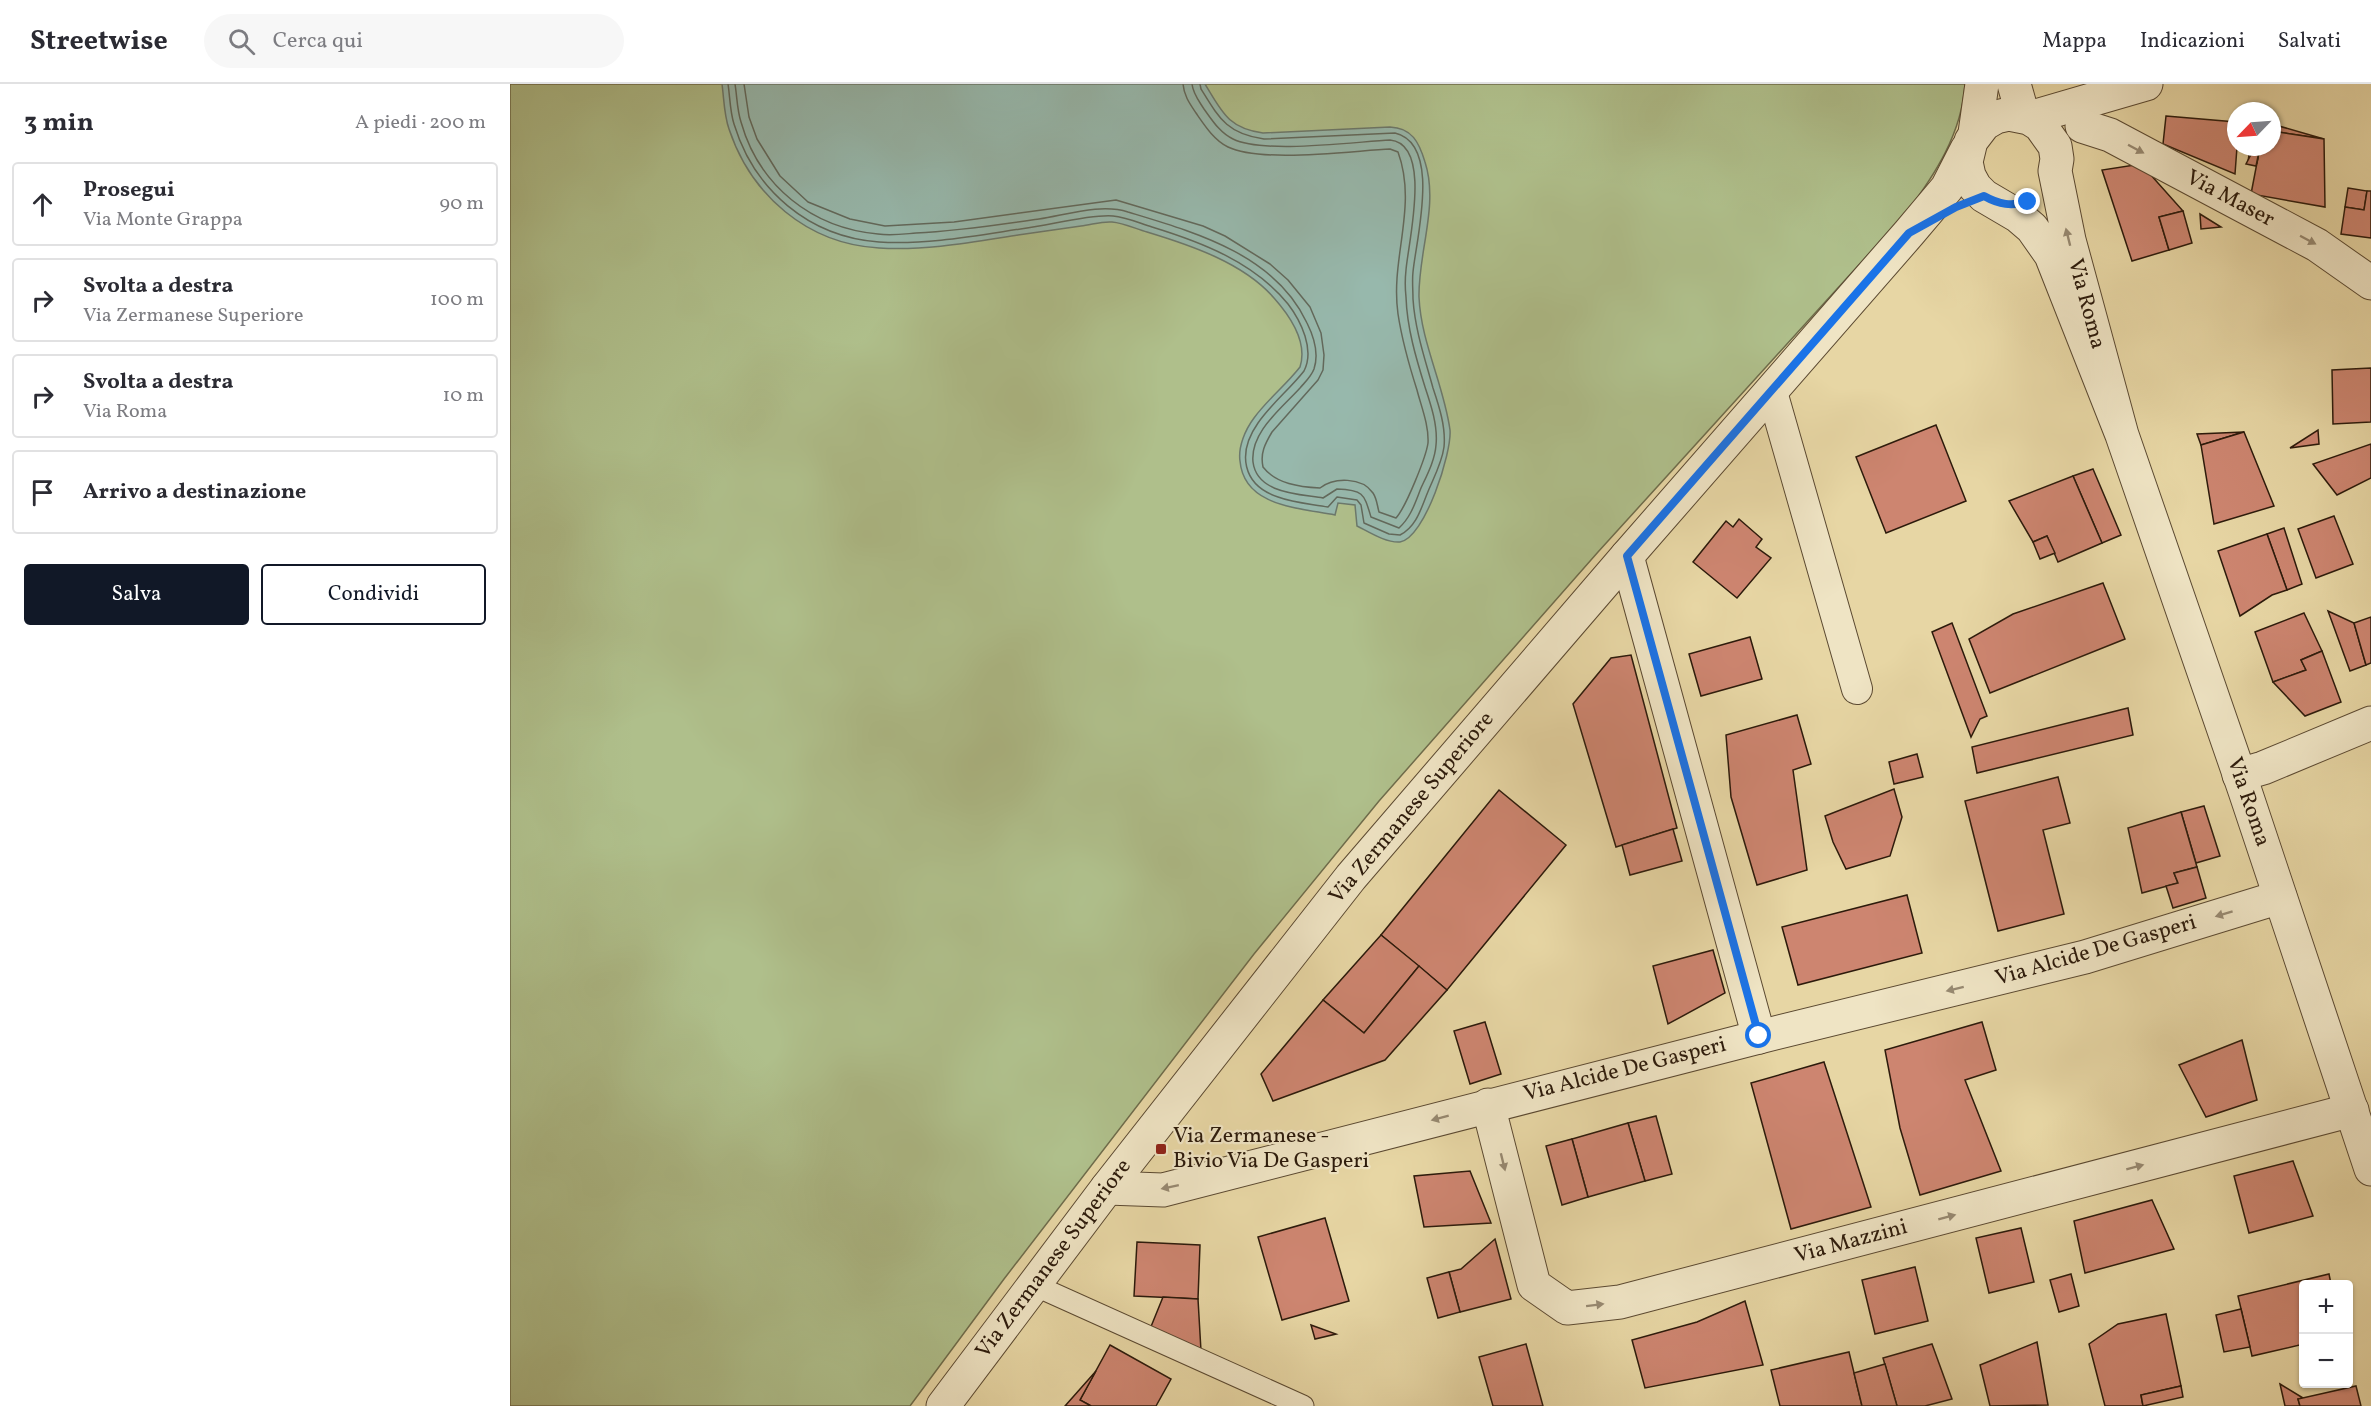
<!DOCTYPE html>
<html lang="it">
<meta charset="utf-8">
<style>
:root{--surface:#fff;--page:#f7f7f7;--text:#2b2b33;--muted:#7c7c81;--line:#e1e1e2;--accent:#111827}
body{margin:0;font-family:Vollkorn,serif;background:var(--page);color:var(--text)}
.controls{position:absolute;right:18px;bottom:18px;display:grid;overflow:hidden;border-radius:6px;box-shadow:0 2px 4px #0004}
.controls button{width:54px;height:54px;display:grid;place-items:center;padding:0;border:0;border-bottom:2px solid var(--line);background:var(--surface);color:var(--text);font:30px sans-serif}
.compass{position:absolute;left:1717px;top:18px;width:54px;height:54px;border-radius:50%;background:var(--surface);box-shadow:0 2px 4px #0004;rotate:245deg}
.stop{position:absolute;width:18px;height:18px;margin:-14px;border:4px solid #1a73e8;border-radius:50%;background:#fff}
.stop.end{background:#1a73e8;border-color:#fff;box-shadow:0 2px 6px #0008}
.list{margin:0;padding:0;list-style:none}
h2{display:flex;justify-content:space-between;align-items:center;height:78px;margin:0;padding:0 24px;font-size:26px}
h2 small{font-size:20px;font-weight:400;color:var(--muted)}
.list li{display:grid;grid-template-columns:39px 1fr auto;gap:18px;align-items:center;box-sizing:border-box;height:84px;margin:0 12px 12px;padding:0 12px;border:2px solid var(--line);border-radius:6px}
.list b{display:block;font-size:22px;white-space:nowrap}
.list p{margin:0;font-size:20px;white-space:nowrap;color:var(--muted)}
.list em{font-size:20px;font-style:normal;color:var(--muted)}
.actions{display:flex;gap:12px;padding:18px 24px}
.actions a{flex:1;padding:14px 0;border:2px solid var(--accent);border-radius:6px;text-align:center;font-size:21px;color:var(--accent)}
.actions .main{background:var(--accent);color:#fff}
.icon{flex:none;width:33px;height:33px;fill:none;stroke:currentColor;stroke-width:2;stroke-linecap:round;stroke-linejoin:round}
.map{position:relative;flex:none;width:1861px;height:1322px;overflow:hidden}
header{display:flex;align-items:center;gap:36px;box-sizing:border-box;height:84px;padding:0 30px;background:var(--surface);border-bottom:2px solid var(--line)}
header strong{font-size:28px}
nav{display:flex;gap:33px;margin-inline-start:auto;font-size:21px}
.search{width:420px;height:54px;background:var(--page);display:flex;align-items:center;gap:15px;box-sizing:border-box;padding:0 21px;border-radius:33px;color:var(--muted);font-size:22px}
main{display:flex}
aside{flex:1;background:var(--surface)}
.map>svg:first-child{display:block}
</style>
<header>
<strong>Streetwise</strong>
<div class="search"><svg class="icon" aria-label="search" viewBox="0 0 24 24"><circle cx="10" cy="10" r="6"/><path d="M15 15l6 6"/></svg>Cerca qui</div>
<nav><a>Mappa</a><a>Indicazioni</a><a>Salvati</a></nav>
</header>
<main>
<aside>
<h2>3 min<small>A piedi · 200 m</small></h2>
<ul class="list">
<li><svg class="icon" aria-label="ahead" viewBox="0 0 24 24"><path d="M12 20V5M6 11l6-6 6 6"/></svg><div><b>Prosegui</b><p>Via Monte Grappa</p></div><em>90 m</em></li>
<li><svg class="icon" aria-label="right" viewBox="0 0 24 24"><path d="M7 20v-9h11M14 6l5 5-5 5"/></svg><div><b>Svolta a destra</b><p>Via Zermanese Superiore</p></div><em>100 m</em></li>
<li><svg class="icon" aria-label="right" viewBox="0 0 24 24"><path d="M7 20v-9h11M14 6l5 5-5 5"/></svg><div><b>Svolta a destra</b><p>Via Roma</p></div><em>10 m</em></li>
<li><svg class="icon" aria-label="arrive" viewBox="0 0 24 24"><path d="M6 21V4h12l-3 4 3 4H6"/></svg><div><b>Arrivo a destinazione</b></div></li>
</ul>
<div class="actions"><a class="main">Salva</a><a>Condividi</a></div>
</aside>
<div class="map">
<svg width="1861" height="1322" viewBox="0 0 1861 1322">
<rect width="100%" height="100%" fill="#e7d6a4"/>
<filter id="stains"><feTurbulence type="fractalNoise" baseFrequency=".00333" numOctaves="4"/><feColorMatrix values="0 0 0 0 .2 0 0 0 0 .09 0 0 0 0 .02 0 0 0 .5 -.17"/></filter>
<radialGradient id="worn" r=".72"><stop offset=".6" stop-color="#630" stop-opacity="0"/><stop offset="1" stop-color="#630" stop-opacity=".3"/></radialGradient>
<path fill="#afbf8b" stroke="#6e6c4b" stroke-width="1.5" d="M0 0H1455C1452 49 1425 91 1396 129L1088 468 869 717 744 870 494 1195 400 1322H0Z"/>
<path fill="#97b8ac" stroke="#6c796c" stroke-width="1.5" d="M212 0H695C712 28 718 44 753 49L880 43C902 44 909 58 915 78 929 121 908 169 909 213 911 259 934 301 940 346 942 368 915 454 890 458 876 459 859 448 847 442L845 421 828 419 825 431C790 424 734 423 730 377 728 363 735 346 744 334 757 316 776 301 790 283 798 258 780 232 764 214 734 179 680 161 637 148 626 145 614 139 602 138 592 137 581 141 571 142 550 145 529 148 508 151 463 158 415 167 369 164 297 160 241 111 219 45 214 31 214 15 212 0Z"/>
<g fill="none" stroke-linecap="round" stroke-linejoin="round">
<g stroke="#62695c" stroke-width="1.5">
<path d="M218 0C220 13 220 28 224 40 244 106 299 153 369 158 418 161 469 151 517 144 540 141 581 130 603 132 616 133 629 139 642 143 691 158 744 178 778 220 791 237 805 266 794 287 780 305 761 320 748 339 727 369 732 401 768 413 784 419 802 420 818 423L827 413 847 416 851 421 854 439 879 450 890 451C906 443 911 425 917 410 923 395 932 379 934 363 936 343 929 322 923 304 915 275 905 246 903 215 903 206 902 196 903 188 906 155 932 60 885 49L754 55C717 50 709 34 691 5L690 0"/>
<path d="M225 0C227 12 227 26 231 38 249 102 302 144 368 150 381 152 394 150 406 149 448 147 488 141 529 135 556 131 591 119 618 128 684 148 765 170 797 239 804 253 809 270 804 285 801 293 795 298 790 304 772 324 740 348 743 378 747 410 790 410 813 414L827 405C854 406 854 410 861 433L889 444C901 433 905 419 911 404 917 391 925 376 926 361 928 342 921 321 915 303 906 274 897 244 896 213 895 204 895 195 896 186 898 159 923 60 880 56 843 58 753 70 723 55 710 49 702 36 694 25 689 17 683 10 682 0"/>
<path d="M234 0 239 33 247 55 270 92 298 118 340 135 375 142 444 138 606 116 693 142 715 152 760 180 778 196 800 223 811 249 814 271 813 286 808 296 762 348C755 360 750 369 753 383 766 400 790 403 810 404 824 393 852 393 863 409 867 415 867 421 869 428L886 434C896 423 916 373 918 359 919 341 911 322 907 306 899 281 892 256 888 230 880 174 908 123 888 68L880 65C840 67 751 79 718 63 704 56 695 42 686 29 680 20 674 12 673 0"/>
</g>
</g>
<g fill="#cd8570" stroke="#2c1a0b" stroke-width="1.5">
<polygon points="1656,32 1726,38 1727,63 1725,90 1653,60"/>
<polygon points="1762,40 1814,55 1762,47"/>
<polygon points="1762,47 1814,55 1815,123 1741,110 1750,63 1762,63"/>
<polygon points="1740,63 1750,63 1747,79 1738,78"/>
<polygon points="1745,63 1750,63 1746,82 1736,80"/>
<polygon points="1631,80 1673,127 1649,133 1659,166 1622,177 1592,86"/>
<polygon points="1838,104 1857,107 1854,126 1835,123"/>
<polygon points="1857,107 1861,107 1861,154 1831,150 1835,123 1854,126"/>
<polygon points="1673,127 1682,159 1659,166 1649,133"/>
<polygon points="1690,130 1711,143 1691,145"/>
<polygon points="1861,284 1861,338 1823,340 1822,286"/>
<polygon points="1426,341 1456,417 1376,449 1346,373"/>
<polygon points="1808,346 1809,360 1780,364"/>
<polygon points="1734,348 1691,361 1687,350"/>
<polygon points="1734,348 1764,422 1704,440 1691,361"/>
<polygon points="1861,360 1861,394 1827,411 1803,380"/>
<polygon points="1583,385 1611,451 1592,459 1563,392"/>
<polygon points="1563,392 1592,459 1548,478 1537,452 1523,458 1499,417"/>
<polygon points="1824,432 1843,480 1806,494 1788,445"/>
<polygon points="1229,435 1252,455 1246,463 1261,474 1227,514 1183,478 1216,437 1223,443"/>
<polygon points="1774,444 1792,500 1777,506 1757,450"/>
<polygon points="1757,450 1777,506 1762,511 1730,532 1708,467"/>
<polygon points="1537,452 1545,469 1530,475 1523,458"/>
<polygon points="1593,499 1615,555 1480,609 1459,555 1503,530"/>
<polygon points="1818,527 1844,539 1856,581 1840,587"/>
<polygon points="1794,529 1812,567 1791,576 1796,586 1763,598 1745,548"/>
<polygon points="1861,533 1861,579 1856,581 1844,539"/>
<polygon points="1442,539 1477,632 1470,635 1461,653 1422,548"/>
<polygon points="1240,553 1252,595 1191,612 1179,570"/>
<polygon points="1812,567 1831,618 1795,632 1763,598 1796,586 1791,576"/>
<polygon points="1121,571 1167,744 1106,763 1063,620 1101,574"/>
<polygon points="1618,624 1623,651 1467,689 1462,663"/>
<polygon points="1287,631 1301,680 1283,686 1297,786 1247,801 1221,713 1216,651"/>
<polygon points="1407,670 1413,693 1384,700 1379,678"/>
<polygon points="1548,693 1560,739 1533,746 1554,830 1488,847 1455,717"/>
<polygon points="1384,705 1392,733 1380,772 1336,785 1323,758 1315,732"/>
<polygon points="989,706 1056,761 937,906 871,851"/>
<polygon points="1694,722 1710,772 1686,779 1671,728"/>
<polygon points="1671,728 1687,783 1664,789 1668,799 1632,809 1618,744"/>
<polygon points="1163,745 1172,777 1120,791 1112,761"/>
<polygon points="1687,783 1696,814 1663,824 1656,802 1668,799 1664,789"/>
<polygon points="1397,811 1412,869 1288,901 1272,843"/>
<polygon points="871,851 909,882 854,949 813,916"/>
<polygon points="1203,866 1215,909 1158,940 1143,882"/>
<polygon points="909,882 937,906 875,976 763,1017 751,990 813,916 854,949"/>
<polygon points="975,938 991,990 960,1000 944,947"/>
<polygon points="1472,938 1486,986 1455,996 1491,1087 1410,1111 1390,1044 1375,966"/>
<polygon points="1732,956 1747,1016 1696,1033 1669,981"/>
<polygon points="1314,978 1361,1123 1281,1145 1241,999"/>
<polygon points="1146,1032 1162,1090 1135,1097 1118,1039"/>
<polygon points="1118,1039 1135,1097 1078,1113 1062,1055"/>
<polygon points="1062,1055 1078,1113 1052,1121 1036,1062"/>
<polygon points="1783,1077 1803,1132 1739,1149 1724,1092"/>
<polygon points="960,1087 981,1139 914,1143 904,1092"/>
<polygon points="1642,1116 1664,1165 1575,1189 1564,1137"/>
<polygon points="815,1134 839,1217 772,1236 748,1153"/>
<polygon points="1511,1144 1524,1198 1479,1209 1466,1154"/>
<polygon points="985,1155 1001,1215 950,1228 939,1188 951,1185"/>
<polygon points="627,1158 690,1161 688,1215 624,1212"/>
<polygon points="1405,1183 1418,1237 1365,1250 1352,1196"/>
<polygon points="939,1188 950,1228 928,1234 917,1194"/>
<polygon points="1561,1190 1569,1222 1549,1228 1540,1196"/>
<polygon points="1819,1190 1821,1200 1794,1200 1794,1260 1742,1272 1728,1212"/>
<polygon points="653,1213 688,1215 691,1267 640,1245"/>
<polygon points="1235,1217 1253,1281 1135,1304 1122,1256 1187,1238"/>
<polygon points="1731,1225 1740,1263 1714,1268 1706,1231"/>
<polygon points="1656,1230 1671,1302 1631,1311 1633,1322 1595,1322 1579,1260 1608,1240"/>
<polygon points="801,1241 826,1250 805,1255"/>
<polygon points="1527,1258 1538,1321 1480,1322 1470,1281"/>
<polygon points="1016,1260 1033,1322 983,1322 969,1273"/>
<polygon points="1422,1260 1442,1315 1415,1322 1387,1322 1373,1274"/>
<polygon points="600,1261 661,1295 646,1322 581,1322 570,1316"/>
<polygon points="1339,1268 1352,1322 1270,1322 1261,1286"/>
<polygon points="1375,1280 1387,1322 1352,1322 1344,1289"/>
<polygon points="586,1287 570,1316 581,1322 555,1322"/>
<polygon points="1770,1300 1793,1314 1788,1315 1790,1322 1775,1322"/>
<polygon points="1671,1302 1673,1313 1633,1322 1631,1311"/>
<polygon points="1846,1302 1851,1322 1790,1322 1788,1315"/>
</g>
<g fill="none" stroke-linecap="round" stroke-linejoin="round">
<g stroke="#5b4931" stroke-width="23">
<polyline id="service" points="524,1201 793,1322"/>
</g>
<g stroke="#5b4931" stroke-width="32">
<polyline id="pedestrian" points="1262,308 1347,605"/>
</g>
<g stroke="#5b4931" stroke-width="35">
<g id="minor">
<polyline points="1519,34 1636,0"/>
<polyline points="1572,42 1600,51 1807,161 1861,199"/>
<polyline points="1117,472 1249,953"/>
<polyline points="1729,691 1753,684 1861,639"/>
<polyline points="978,1021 1024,1201 1057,1224 1110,1218 1842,1026"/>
<polyline points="597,1104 653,1106 1249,953 1575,873 1770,813"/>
</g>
</g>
<g stroke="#5b4931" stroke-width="35">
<g id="tertiary">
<polyline points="1504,0 1513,32"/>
<polyline points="1465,49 1472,0"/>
<polyline points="1612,351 1559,156 1545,87 1547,75 1545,62 1530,41 1519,34 1499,30 1486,33 1474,40 1461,57 1456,78 1459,92 1465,103 1474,112 1508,132 1522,144 1541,171 1612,351 1735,707 1861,1085"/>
<polyline points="433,1322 597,1104 841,793 1117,472 1399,149 1437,104 1457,65"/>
</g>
</g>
<use href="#service" stroke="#efe4c4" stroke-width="21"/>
<use href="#pedestrian" stroke="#efe4c4" stroke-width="30"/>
<use href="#minor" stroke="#efe4c4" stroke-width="33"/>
<use href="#tertiary" stroke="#efe4c4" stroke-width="33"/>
</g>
<defs><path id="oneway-solid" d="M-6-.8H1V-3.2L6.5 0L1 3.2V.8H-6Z" transform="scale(1.5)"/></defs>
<g fill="#978971">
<use href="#oneway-solid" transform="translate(1626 65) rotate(28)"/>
<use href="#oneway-solid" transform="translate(1558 153) rotate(-104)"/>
<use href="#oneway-solid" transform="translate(1798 156) rotate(28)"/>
<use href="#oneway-solid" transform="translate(1714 830) rotate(163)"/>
<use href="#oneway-solid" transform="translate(1445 905) rotate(166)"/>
<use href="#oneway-solid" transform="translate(930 1034) rotate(165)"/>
<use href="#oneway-solid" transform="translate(993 1078) rotate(76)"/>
<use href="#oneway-solid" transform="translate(1625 1083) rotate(-15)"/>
<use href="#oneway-solid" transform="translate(660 1103) rotate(168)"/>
<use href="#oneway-solid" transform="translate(1437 1133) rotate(-15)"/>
<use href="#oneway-solid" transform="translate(1085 1221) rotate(-7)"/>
</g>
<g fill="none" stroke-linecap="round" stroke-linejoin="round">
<path stroke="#1a73e8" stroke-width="8" d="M1249 952 1117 472 1399 149 1446 123 1474 112C1490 121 1501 122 1518 118"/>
</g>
<rect fill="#8f2418" stroke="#efe4c4" stroke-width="2" x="645" y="1059" width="12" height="12" rx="3"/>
<g text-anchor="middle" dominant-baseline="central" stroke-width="4.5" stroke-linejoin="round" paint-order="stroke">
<g font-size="22" fill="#2c1a0b" stroke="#efe4c4">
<text transform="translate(1720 115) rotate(28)">Via Maser</text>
<text transform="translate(1576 220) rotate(75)">Via Roma</text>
<text transform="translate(1738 718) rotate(71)">Via Roma</text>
<text transform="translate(902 724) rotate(-50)">Via Zermanese Superiore</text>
<text transform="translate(1586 867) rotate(-16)">Via Alcide De Gasperi</text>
<text transform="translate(1115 986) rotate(-14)">Via Alcide De Gasperi</text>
<text transform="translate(1341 1158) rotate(-15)">Via Mazzini</text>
<text transform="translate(544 1175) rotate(-53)">Via Zermanese Superiore</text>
</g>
<g font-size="22" fill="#2c1a0b" stroke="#efe4c4" text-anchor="start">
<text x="663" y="1052">Via Zermanese -<tspan x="663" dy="25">Bivio Via De Gasperi</tspan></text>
</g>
</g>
<rect width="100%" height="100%" filter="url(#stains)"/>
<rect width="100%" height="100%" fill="url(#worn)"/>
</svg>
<div class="controls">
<button>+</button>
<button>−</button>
</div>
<svg class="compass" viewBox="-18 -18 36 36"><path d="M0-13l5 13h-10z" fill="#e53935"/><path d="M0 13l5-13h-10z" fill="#7c7c81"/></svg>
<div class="stop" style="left:1249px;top:952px"></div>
<div class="stop end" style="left:1518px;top:118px"></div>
</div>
</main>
